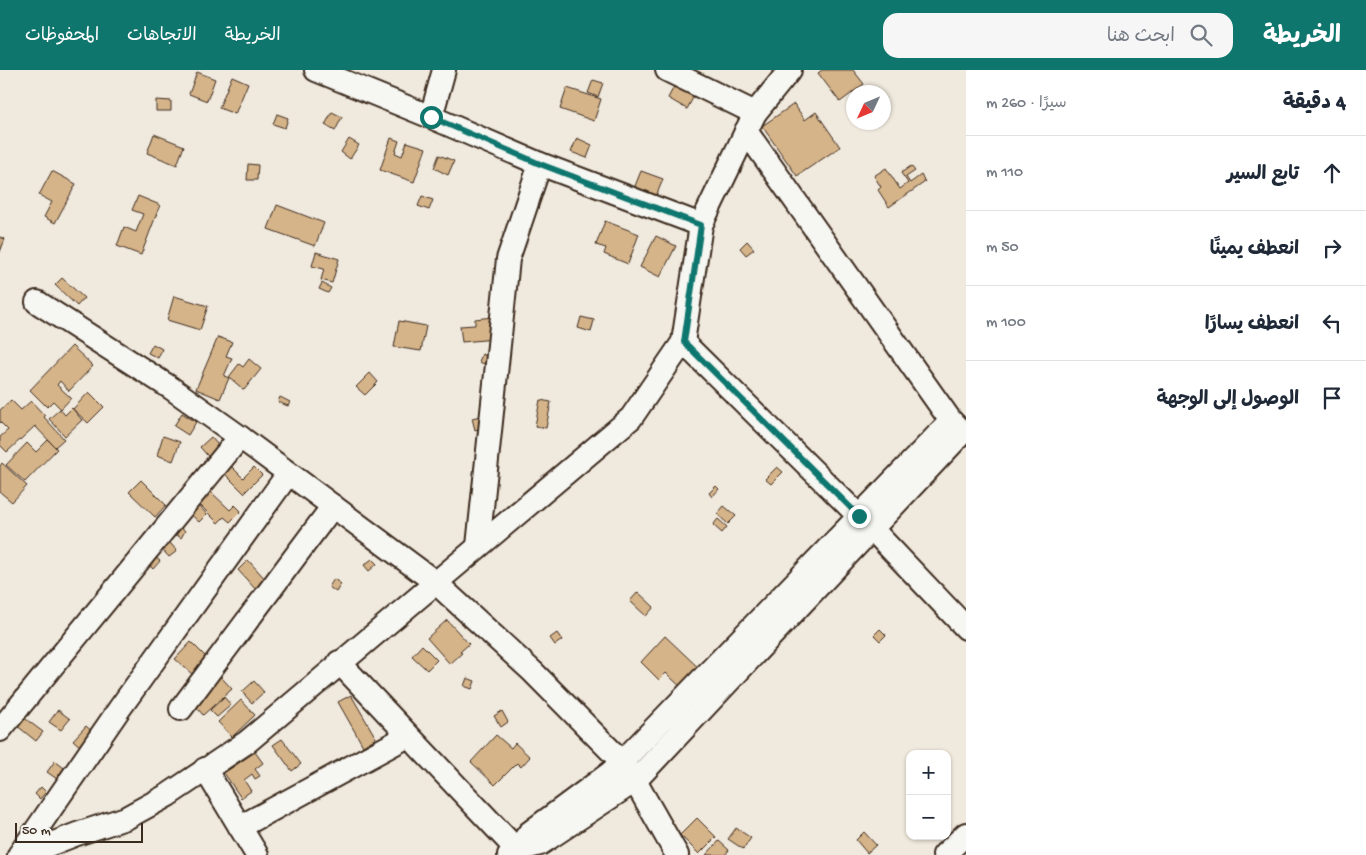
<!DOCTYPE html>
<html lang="ar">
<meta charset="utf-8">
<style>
:root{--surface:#fff;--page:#f6f6f7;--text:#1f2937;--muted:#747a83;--line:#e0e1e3;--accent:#0f766e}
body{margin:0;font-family:"Gochi Hand","Playpen Sans Arabic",sans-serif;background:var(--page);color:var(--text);direction:rtl}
.controls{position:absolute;right:15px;bottom:15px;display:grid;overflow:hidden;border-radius:10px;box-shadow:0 1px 4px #0004}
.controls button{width:45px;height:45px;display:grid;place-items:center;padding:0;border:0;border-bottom:1px solid var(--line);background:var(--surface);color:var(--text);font:25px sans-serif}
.compass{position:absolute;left:846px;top:15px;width:45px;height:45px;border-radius:50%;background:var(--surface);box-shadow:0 1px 4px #0004;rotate:226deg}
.scale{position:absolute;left:15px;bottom:12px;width:128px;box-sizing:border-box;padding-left:5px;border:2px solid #3b2a1e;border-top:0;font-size:14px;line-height:18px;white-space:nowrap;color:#3b2a1e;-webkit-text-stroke:4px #f6f6f2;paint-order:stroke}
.stop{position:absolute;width:15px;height:15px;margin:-11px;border:4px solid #0f766e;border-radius:50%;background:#fff}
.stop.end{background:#0f766e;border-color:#fff;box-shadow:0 1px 5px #0008}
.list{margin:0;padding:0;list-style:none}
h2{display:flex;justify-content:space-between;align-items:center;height:65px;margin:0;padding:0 20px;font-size:21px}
h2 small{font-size:16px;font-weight:400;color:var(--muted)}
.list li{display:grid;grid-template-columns:32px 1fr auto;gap:15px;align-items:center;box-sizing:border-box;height:75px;padding:0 20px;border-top:1px solid var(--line)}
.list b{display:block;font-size:19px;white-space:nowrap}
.list em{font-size:16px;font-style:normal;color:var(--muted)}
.icon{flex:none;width:28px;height:28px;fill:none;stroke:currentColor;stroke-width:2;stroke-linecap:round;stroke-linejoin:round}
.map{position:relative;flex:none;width:966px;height:785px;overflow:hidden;direction:ltr}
header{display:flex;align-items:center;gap:30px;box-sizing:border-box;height:70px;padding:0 25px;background:var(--accent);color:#fff}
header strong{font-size:24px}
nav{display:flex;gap:28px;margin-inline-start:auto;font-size:18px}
.search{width:350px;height:45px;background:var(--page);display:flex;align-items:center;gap:12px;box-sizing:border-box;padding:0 18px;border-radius:15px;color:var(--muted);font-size:19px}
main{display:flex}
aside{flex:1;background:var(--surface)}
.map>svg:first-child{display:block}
</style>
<header>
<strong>الخريطة</strong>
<div class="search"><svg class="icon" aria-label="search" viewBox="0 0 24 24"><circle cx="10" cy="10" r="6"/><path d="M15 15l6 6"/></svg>ابحث هنا</div>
<nav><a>الخريطة</a><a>الاتجاهات</a><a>المحفوظات</a></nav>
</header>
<main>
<aside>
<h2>4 دقيقة<small>سيرًا · 260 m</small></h2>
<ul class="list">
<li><svg class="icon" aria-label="ahead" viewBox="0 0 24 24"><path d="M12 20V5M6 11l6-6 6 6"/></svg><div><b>تابع السير</b></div><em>110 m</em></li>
<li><svg class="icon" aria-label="right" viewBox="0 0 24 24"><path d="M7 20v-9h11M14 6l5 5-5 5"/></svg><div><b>انعطف يمينًا</b></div><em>50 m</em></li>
<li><svg class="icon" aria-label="left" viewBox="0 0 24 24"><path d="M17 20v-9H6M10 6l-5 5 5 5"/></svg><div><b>انعطف يسارًا</b></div><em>100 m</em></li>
<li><svg class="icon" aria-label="arrive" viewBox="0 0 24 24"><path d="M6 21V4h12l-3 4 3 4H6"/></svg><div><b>الوصول إلى الوجهة</b></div></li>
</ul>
</aside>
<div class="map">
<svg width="966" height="785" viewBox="0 0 966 785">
<rect width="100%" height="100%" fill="#f0e9dd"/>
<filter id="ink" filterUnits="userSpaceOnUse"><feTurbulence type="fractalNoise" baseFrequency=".02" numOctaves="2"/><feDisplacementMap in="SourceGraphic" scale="10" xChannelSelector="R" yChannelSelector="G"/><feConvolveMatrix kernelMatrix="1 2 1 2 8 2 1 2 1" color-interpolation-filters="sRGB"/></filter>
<g filter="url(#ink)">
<g fill="#d6b489" stroke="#3b2a1e">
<polygon points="822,0 853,0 864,14 840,32 818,3"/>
<polygon points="197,2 215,9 207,31 189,24"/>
<polygon points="232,6 248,13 235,44 219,38"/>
<polygon points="593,10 603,13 598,27 588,23"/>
<polygon points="676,13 695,24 687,39 668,28"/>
<polygon points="567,18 601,29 594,51 560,39"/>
<polygon points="156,30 171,31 171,41 156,41"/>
<polygon points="794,34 805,50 816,42 840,77 797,106 762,56"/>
<polygon points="332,42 342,47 335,61 325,55"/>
<polygon points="277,44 288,48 285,58 273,54"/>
<polygon points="154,64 184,76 177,95 147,83"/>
<polygon points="391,68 399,71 395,83 402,86 407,72 426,78 414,112 380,100"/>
<polygon points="577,68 592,75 587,88 571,82"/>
<polygon points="349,69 359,75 350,89 341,82"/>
<polygon points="439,85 454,91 448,105 434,98"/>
<polygon points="248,94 258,95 257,110 247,110"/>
<polygon points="911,96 915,101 906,107 910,113 921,105 925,112 889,137 878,120 881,117 874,106 886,98 900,119 908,113 901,103"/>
<polygon points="52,101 76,114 55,153 44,147 52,132 39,125"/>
<polygon points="641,101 663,109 653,134 631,126"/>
<polygon points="138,126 160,135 141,185 117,176 124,157 136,162 143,144 132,140"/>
<polygon points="422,126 433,130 429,140 418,136"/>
<polygon points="277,135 324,153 315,176 268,159"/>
<polygon points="605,151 639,164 628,194 604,184 606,178 596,175"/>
<polygon points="656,166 676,176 660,207 640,197"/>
<polygon points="0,167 5,169 0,182"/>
<polygon points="747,171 754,179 746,185 740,178"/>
<polygon points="316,182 339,189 332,213 321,210 324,199 312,196"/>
<polygon points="62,208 84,228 77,236 55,215"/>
<polygon points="322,213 331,218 328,223 319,219"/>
<polygon points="174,226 208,236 200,260 167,250"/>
<polygon points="493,247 495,269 462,272 460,256 475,255 475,249"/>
<polygon points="581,247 594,250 591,262 578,258"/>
<polygon points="399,251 426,256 421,281 394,277"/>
<polygon points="218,267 232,272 226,286 232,288 224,306 229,308 220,329 196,319"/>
<polygon points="153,274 162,279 158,288 148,283"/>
<polygon points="72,276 93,296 69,321 60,311 57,315 71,328 61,339 53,331 47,337 30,320"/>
<polygon points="482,284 493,288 490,296 479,292"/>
<polygon points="249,289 261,299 244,320 229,307 239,294 243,297"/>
<polygon points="370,303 378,312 365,325 356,317"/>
<polygon points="89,322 104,337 88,353 73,339"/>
<polygon points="280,327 290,332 288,336 278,332"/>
<polygon points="11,330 21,340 31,331 45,346 44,347 64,369 55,377 35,356 7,382 0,375 0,367 8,360 0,352 0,340"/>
<polygon points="540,330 551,332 546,358 535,356"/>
<polygon points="72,338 82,350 65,366 49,349 60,339 65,345"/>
<polygon points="182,343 196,352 188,365 174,356"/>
<polygon points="481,346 484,357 475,360 472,348"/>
<polygon points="163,366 180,372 173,391 157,385"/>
<polygon points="211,367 223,381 212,391 200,377"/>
<polygon points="48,370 57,379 25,412 6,395 27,373 36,382"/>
<polygon points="2,393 27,416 12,432 0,422 0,396"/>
<polygon points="231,396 243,408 254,397 262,405 244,423 224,403"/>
<polygon points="777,397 783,402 771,414 765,409"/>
<polygon points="141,410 166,435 155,447 129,422"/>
<polygon points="716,416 719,419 712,427 709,423"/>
<polygon points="210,421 230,440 235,435 241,441 230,452 224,447 218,453 198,433"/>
<polygon points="193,431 207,444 199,452 185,439"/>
<polygon points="724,436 736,446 728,454 717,444"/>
<polygon points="718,449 727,457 722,463 713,455"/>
<polygon points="173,452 185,461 181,468 168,459"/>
<polygon points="166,468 177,481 169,487 158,475"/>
<polygon points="152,484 160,491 153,499 145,491"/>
<polygon points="372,489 377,494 369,501 364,495"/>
<polygon points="248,490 267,511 257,521 238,500"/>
<polygon points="334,509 341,514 336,522 329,517"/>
<polygon points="638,522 654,537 646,546 630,531"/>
<polygon points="447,550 469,574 460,582 462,583 450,594 427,568"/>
<polygon points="880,559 886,565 880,571 874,565"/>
<polygon points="557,563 562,570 555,575 550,568"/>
<polygon points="665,566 704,603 686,622 666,603 659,610 641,592"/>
<polygon points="191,572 207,588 192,604 175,589"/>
<polygon points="422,575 437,590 427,600 412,586"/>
<polygon points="221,607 232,619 203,645 193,633"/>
<polygon points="467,608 475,611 472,619 464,616"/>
<polygon points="254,611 264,622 252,633 242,622"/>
<polygon points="351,625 376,668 363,676 338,632"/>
<polygon points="224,627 231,635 217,647 210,640"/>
<polygon points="241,630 255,645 232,667 218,652"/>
<polygon points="58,640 70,649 61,660 49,652"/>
<polygon points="502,641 508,652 501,657 494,646"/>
<polygon points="23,647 43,662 36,671 16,655"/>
<polygon points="86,656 95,664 82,678 73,670"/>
<polygon points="496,665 511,678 515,673 530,687 521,697 517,693 495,715 471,692"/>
<polygon points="282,669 301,694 292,701 273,675"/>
<polygon points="255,682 263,693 255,699 260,706 255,709 252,704 244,710 251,721 241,728 224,703"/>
<polygon points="55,691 64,698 57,709 47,702"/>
<polygon points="41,717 46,722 40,729 35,724"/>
<polygon points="697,748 716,767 699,784 680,765"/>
<polygon points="736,758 751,768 743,779 728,769"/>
<polygon points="864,762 876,775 867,783 856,770"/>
<polygon points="719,771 729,780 725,785 706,785"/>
</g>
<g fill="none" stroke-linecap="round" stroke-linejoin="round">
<g stroke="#3b2a1e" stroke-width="26">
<g id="minor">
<polyline points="316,0 431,47 540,94 701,155"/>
<polyline points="667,0 755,43"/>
<polyline points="431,47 444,0"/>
<polyline points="746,61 951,351 961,361"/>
<polyline points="37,232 171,318 240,367 435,512 533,602 622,692 635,711 677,785"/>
<polyline points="683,272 872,459 966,558"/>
<polyline points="478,476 508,189 540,94"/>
<polyline points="339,592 517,780 520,785"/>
<polyline points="181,639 333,436"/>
<polyline points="0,660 240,367"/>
<polyline points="205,699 257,785"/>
<polyline points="240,757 408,666"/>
<polyline points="517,780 529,763 610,703 622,692 951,351"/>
<polyline points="19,785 120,638 288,404"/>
<polyline points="30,785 41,778 77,764 126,748 168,725 247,672 631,348 683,272 701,155 755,43 790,0"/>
<polyline points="509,785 517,780 540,774 635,711 962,363"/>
<polyline points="944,785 966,764"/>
</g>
</g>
<use href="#minor" stroke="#f6f6f2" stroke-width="22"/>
</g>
</g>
<g fill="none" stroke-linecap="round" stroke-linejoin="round" filter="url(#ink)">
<polyline stroke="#0f766e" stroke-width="6" points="431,47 540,94 701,155 684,272 859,446"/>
</g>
</svg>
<div class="controls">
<button>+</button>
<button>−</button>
</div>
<svg class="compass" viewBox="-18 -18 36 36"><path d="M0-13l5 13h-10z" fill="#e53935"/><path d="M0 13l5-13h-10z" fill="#747a83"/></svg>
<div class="scale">50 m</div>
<div class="stop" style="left:431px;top:47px"></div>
<div class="stop end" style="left:859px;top:446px"></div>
</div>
</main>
